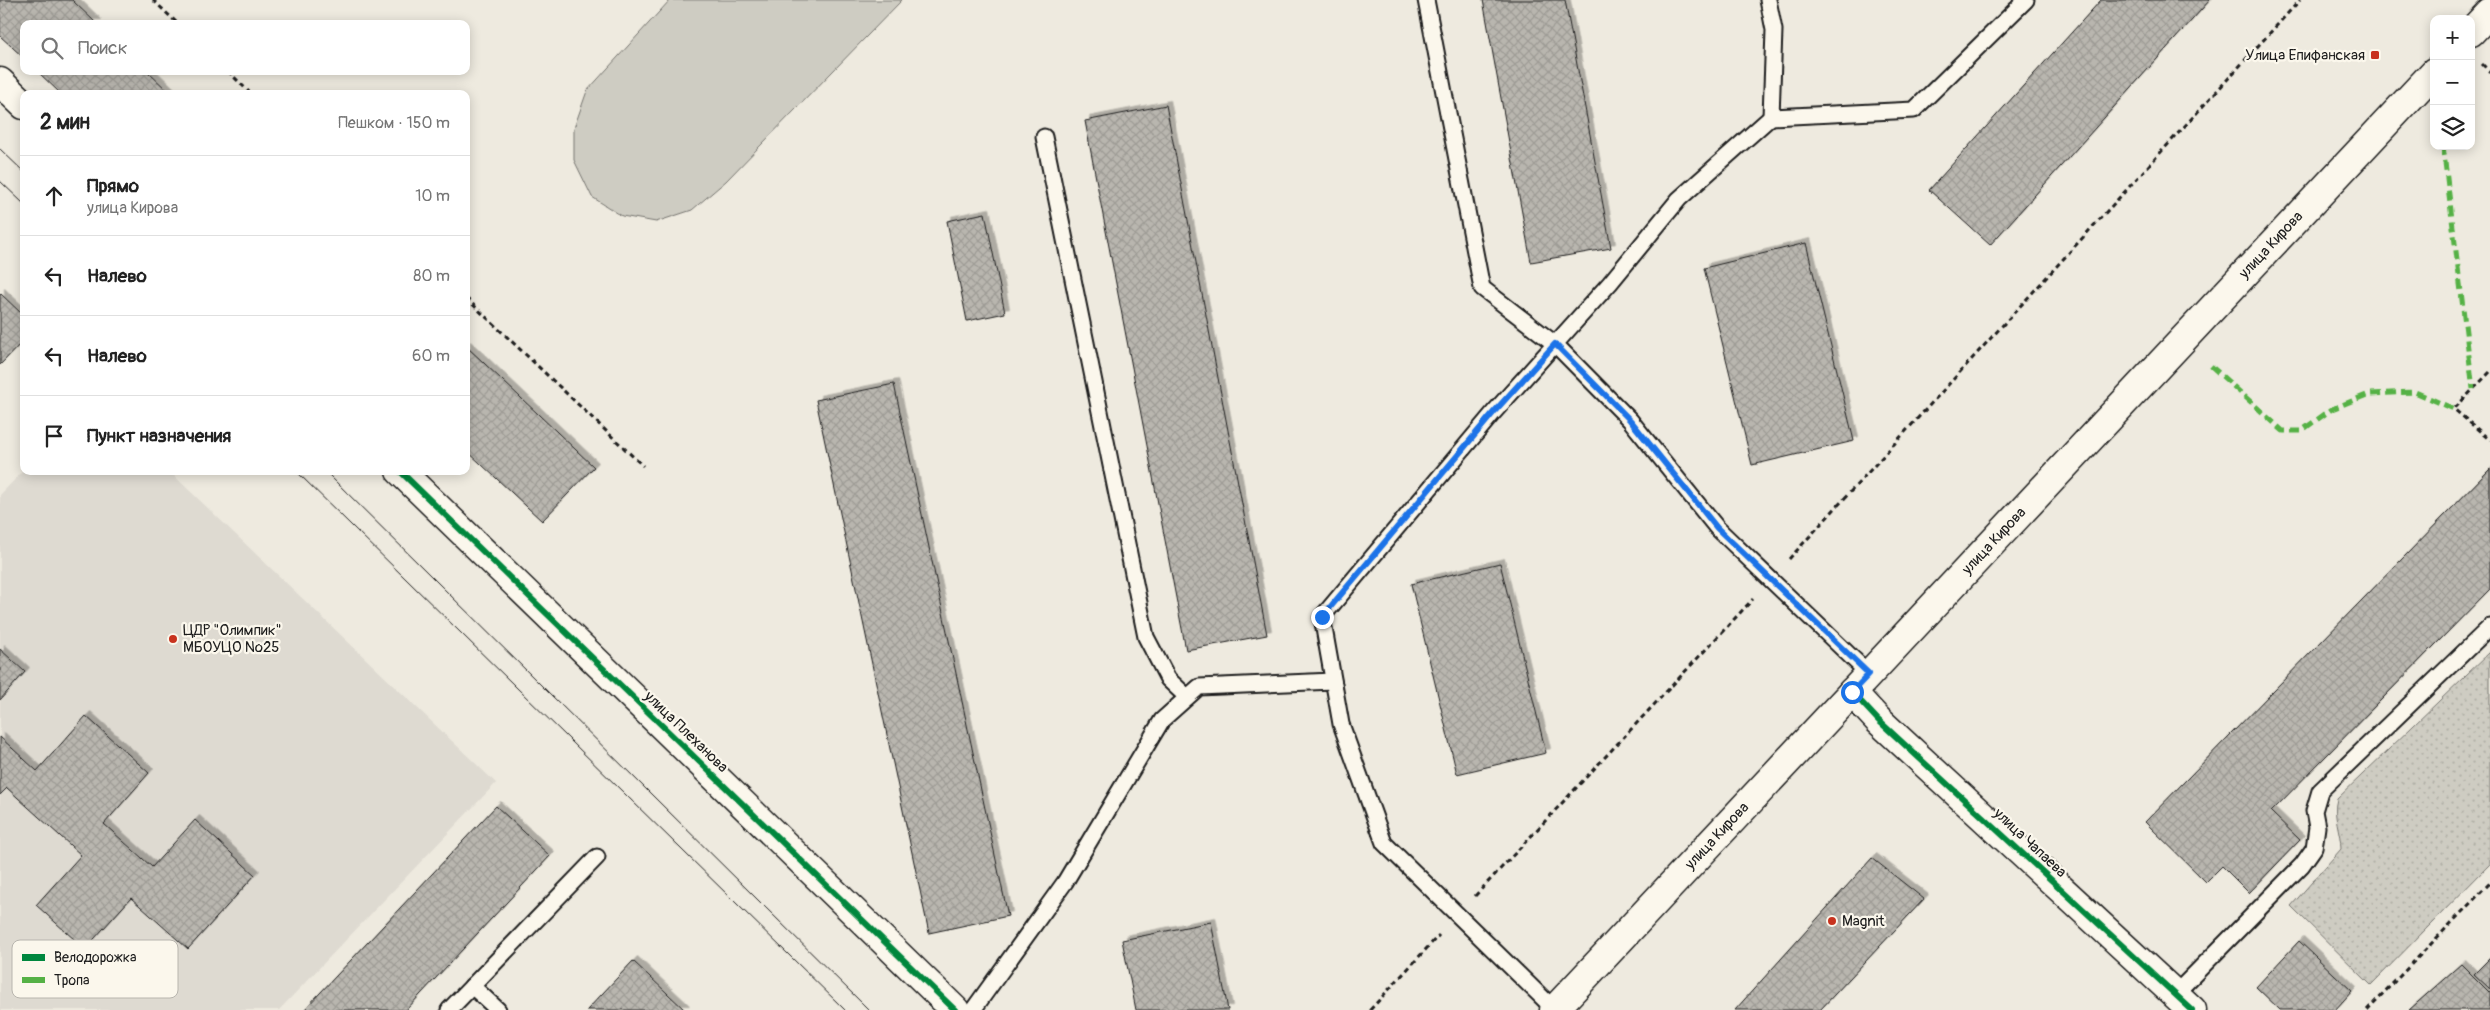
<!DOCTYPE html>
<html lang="ru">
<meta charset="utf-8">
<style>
:root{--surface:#fff;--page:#f6f6f6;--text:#222;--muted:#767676;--line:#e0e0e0}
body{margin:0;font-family:Pangolin,sans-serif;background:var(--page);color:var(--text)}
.controls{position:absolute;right:15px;top:15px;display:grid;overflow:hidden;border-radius:10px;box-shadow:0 2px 12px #0003}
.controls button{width:45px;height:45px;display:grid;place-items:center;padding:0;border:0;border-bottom:1px solid var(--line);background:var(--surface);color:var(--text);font:25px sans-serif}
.stop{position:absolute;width:15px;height:15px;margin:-11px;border:4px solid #1a73e8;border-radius:50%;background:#fff}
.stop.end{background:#1a73e8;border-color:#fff;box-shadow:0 1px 5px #0008}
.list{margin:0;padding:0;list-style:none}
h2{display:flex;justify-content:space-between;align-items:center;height:65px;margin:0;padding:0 20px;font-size:21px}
h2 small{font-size:16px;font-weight:400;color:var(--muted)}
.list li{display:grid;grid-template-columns:32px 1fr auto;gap:15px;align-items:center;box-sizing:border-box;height:80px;padding:0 20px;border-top:1px solid var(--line)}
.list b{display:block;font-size:19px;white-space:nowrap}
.list p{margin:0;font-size:16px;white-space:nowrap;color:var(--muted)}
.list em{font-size:16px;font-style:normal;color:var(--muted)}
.icon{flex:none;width:28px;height:28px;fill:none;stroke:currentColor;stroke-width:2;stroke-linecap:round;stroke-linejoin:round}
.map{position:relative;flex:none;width:2490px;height:1010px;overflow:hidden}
.search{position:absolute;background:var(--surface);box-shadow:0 2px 12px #0003;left:20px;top:20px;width:450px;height:55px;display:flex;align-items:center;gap:12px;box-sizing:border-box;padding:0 18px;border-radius:10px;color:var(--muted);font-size:19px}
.panel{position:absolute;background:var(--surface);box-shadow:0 2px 12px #0003;left:20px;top:90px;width:450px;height:385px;border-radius:10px}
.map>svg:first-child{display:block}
</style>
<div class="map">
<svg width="2490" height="1010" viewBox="0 0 2490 1010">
<defs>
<pattern id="grass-dots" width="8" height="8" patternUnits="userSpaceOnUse" patternTransform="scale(1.25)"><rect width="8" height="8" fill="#ceccc2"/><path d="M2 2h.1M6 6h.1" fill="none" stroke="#b0afa6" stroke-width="1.8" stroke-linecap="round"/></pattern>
<pattern id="building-cross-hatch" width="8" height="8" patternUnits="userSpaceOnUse" patternTransform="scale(1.25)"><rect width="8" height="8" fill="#b9b6af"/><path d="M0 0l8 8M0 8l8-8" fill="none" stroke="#9e9c96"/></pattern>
<filter id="shadow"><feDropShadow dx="4.5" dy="-4.5" stdDeviation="0" flood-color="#0004"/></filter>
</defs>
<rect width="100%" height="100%" fill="#eeeadf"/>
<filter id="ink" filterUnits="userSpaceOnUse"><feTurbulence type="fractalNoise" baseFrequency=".02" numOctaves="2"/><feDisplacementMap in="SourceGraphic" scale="10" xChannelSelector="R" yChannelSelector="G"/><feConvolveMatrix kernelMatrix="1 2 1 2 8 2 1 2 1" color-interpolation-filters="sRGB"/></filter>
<g filter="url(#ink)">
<polygon fill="#dedad1" points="24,470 169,471 496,783 279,1010 0,1010 0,495"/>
<path fill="url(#grass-dots)" stroke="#75746f" d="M2490 652V864L2371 985 2291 906 2341 849C2341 832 2332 815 2337 799Z"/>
<polygon fill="#ceccc2" stroke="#75746f" points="670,0 902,0 726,181 692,210 656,222 622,216 592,197 574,160 574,128 587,91"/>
<g fill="url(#building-cross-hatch)" stroke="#1c1c1c" filter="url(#shadow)">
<polygon points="0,0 72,0 97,24 24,24 24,58 0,36"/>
<polygon points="1483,0 1565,0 1611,248 1531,262"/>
<polygon points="2101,0 2210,0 1990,245 1929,190"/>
<polygon points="37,71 147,71 171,94 61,94"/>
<polygon points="1166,105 1267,635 1186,650 1085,121"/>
<polygon points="985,213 1005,313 967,321 947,221"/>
<polygon points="1806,243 1854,441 1752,465 1704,268"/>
<polygon points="0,293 24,316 24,340 0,365"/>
<polygon points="466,346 594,467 542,521 466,450"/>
<polygon points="894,384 1008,916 929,933 816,400"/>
<polygon points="2490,469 2490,589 2271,812 2300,840 2249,893 2222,866 2206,882 2145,822"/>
<polygon points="1500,563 1546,753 1457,774 1411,584"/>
<polygon points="0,649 25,672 0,700"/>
<polygon points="86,716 149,773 104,824 152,867 195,820 255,875 188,949 131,898 85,949 36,905 81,855 7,788 0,795 0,737 37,771"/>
<polygon points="496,806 550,856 406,1010 304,1010"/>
<polygon points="1872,858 1924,899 1820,1010 1735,1010"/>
<polygon points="1211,922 1228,1010 1136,1010 1122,940"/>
<polygon points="2299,941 2352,991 2335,1010 2280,1010 2256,987"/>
<polygon points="2490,958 2490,989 2474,974"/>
<polygon points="633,961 685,1010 587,1010"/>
<polygon points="2461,964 2490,993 2490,1010 2409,1010"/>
</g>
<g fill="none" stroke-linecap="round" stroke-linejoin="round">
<g stroke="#1c1c1c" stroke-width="19">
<g id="lane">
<polyline points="1426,0 1482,288 1555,344 1630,420 1717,528 1869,674"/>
<polyline points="1768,0 1774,30 1771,117 1914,110 2026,0"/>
<polyline points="1044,137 1146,637 1168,679 1187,697"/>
<polyline points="472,986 498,1010"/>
<polyline points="2175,994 2302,865 2314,848 2317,827 2314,811 2320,791 2490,627"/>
<polyline points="1554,1009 1384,843 1341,724 1322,617 1494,412 1610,283 1679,199 1771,117"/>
<polyline points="449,1010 597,857"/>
<polyline points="973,1010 1065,882 1162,720 1199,687 1333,681"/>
</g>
</g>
<g stroke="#1c1c1c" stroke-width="31">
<g id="street">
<polyline points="0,82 24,105"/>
<polyline points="400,471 955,1010"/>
<polyline points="1852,692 1878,720 2192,1010"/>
</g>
</g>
<g stroke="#1c1c1c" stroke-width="31">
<g id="secondary">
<polyline points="2471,32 2490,12"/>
<polyline points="1554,1010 2434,72"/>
</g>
</g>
<g stroke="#1c1c1c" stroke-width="3" stroke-dasharray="5 4" stroke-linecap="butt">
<polyline points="153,0 178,24"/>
<polyline points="2482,64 2490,72"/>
<polyline points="228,71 251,94"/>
<polyline points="466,298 643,466"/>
<polyline points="2490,372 2454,409 2490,440"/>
<polyline points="1789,559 2300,0"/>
<polyline points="1475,896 1753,599"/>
<polyline points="1370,1010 1439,935"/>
<polyline points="2367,1010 2490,883"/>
</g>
<use href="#lane" stroke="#fbf7ec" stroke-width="15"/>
<use href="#street" stroke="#fbf7ec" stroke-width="28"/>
<use href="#secondary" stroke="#fbf7ec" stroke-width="28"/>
<g stroke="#1c1c1c" stroke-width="1">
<polyline points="0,149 24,172"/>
<polyline points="0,181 24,204"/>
<polyline points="296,471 845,1010"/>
<polyline points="325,471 869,1010"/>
</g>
<g stroke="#55b145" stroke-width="5" stroke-dasharray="10 5" stroke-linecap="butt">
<polyline points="2443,146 2473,389"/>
<polyline points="2211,366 2283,431 2301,431 2332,409 2369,394 2415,392 2454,409"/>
</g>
<g stroke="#fbf7ec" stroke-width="9">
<g id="cycleway">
<polyline points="400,471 955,1010"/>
<polyline points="1852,692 1878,720 2192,1010"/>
</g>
</g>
<use href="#cycleway" stroke="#00873e" stroke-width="6"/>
</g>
</g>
<g fill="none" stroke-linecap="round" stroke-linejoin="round" filter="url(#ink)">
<polyline stroke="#1a73e8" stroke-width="6" points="1322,617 1494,412 1555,344 1630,420 1717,528 1869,674 1852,692"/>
</g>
<g fill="#c8321e" stroke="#fbf7ec" stroke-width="2">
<rect x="2370" y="50" width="10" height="10" rx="2.5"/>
<circle cx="173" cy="639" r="5"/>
<circle cx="1832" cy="921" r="5"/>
</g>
<g text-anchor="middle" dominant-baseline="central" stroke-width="4.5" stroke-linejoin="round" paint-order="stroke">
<g font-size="15" fill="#1c1c1c" stroke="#fbf7ec" text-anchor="start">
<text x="2365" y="55" text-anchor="end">Улица Епифанская</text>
<text x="183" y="630">ЦДР "Олимпик"<tspan x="183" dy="17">МБОУЦО №25</tspan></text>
<text x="1842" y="921">Magnit</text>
</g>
<g font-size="15" fill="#1c1c1c" stroke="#fbf7ec">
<text transform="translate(2271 245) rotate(-47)">улица Кирова</text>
<text transform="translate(1994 541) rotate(-47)">улица Кирова</text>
<text transform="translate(686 732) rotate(44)">улица Плеханова</text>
<text transform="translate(1717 836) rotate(-47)">улица Кирова</text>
<text transform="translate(2030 843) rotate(43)">улица Чапаева</text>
</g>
</g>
<rect x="12" y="940" width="166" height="58" rx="8" fill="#fbf7ec" stroke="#b8b5ae" stroke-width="1"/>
<rect x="22" y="954" width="23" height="7" fill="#00873e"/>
<rect x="22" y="977" width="23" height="6" fill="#55b145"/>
<g font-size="14" fill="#1c1c1c">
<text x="54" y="962">Велодорожка</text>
<text x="54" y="985">Тропа</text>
</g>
</svg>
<div class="controls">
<button>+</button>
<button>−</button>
<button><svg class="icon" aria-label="layers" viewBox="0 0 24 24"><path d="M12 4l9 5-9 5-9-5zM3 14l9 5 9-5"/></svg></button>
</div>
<div class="stop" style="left:1852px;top:692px"></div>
<div class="stop end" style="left:1322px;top:617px"></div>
<div class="search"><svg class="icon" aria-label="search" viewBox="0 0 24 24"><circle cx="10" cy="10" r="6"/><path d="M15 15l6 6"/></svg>Поиск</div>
<section class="panel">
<h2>2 мин<small>Пешком · 150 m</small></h2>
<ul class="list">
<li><svg class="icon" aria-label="ahead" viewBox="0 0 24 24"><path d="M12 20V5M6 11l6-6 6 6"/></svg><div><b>Прямо</b><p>улица Кирова</p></div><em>10 m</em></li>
<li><svg class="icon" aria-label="left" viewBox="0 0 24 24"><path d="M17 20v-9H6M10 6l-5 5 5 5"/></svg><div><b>Налево</b></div><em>80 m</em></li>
<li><svg class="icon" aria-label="left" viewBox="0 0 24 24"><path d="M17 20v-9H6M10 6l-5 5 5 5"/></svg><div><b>Налево</b></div><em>60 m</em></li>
<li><svg class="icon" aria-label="arrive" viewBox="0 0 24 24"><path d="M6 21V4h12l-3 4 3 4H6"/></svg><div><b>Пункт назначения</b></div></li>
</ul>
</section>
</div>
